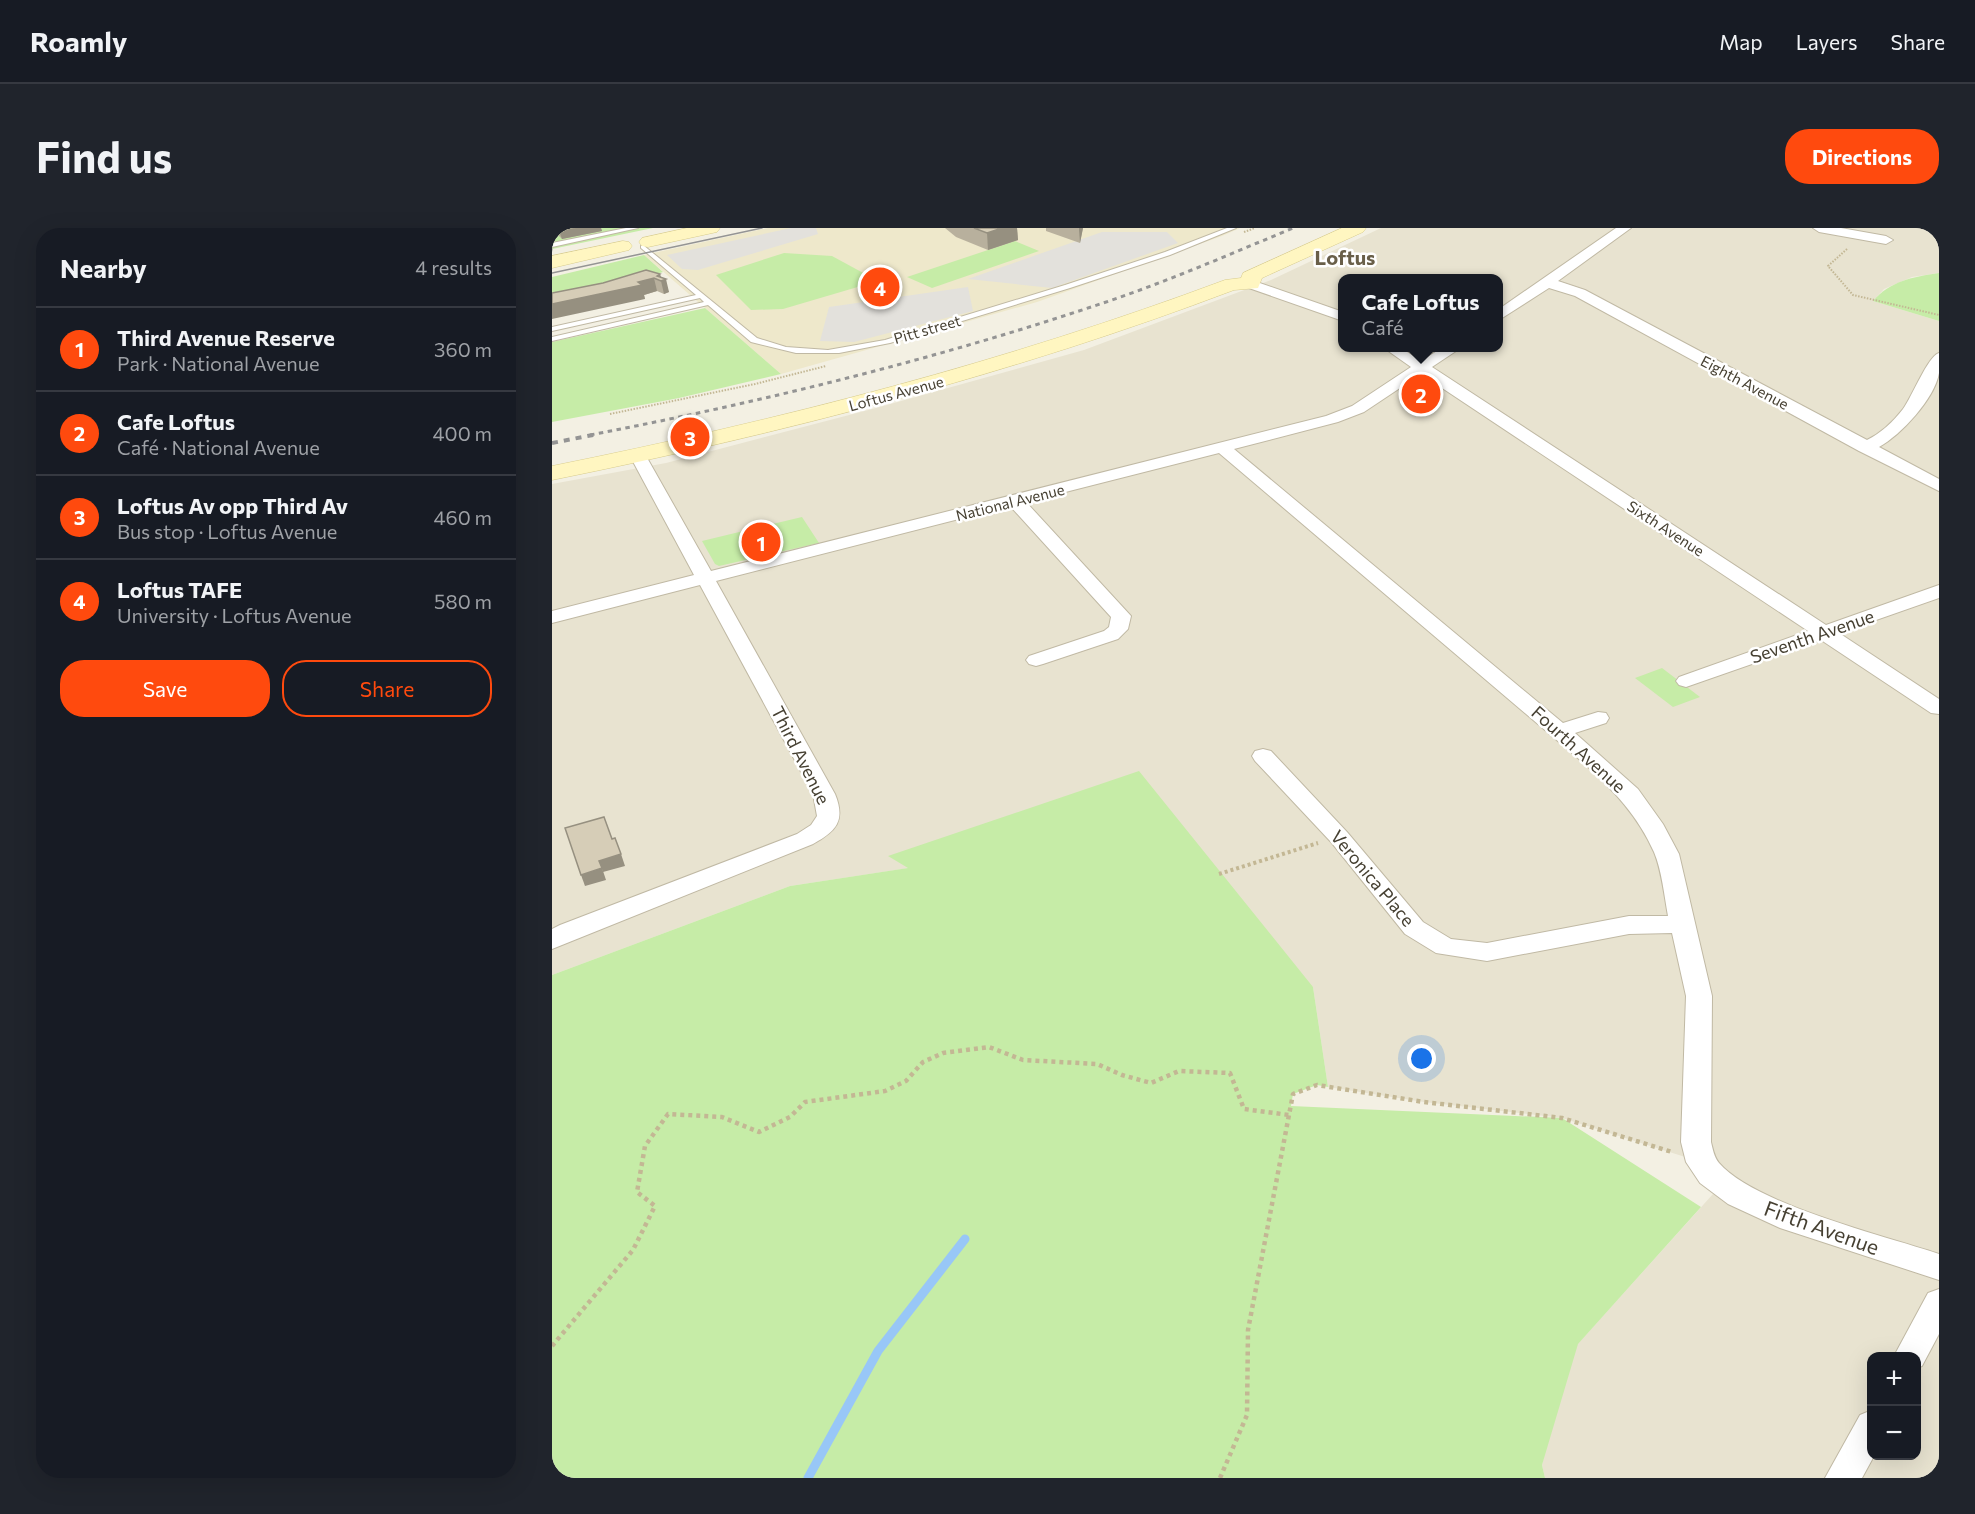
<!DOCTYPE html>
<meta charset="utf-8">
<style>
:root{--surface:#171b24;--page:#20242c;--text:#f1f3f6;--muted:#9ea1a6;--line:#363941;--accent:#ff4a0e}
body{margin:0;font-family:Commissioner,sans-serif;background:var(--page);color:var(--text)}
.controls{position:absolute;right:18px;bottom:18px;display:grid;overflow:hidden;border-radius:12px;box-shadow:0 6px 24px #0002}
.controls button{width:54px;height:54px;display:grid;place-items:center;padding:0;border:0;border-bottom:2px solid var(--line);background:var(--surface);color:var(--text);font:30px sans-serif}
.you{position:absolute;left:870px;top:831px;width:21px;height:21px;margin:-15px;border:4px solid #fff;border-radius:50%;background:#1a73e8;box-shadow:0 0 0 9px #1a73e833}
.badge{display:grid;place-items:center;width:39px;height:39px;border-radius:50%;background:var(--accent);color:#fff;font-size:20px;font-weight:700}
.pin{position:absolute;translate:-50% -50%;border:3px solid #fff;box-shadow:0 2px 6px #0006}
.popup{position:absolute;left:786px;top:46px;width:165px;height:78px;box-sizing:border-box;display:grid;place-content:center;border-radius:12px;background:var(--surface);filter:drop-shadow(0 2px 4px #0005);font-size:20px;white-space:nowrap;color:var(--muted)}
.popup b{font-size:22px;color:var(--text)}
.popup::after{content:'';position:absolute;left:50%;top:100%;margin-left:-12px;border:12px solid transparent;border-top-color:var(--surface)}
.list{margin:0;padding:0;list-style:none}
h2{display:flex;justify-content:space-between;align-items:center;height:78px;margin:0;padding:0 24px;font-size:26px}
h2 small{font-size:20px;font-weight:400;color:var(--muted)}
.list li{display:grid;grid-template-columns:39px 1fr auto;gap:18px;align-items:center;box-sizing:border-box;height:84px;padding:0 24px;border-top:2px solid var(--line)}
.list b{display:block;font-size:22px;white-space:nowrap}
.list p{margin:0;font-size:20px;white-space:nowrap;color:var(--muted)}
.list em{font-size:20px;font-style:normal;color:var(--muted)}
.actions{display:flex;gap:12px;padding:18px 24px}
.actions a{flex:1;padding:14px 0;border:2px solid var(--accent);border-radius:24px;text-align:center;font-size:21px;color:var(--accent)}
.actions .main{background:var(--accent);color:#fff}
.map{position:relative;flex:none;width:1387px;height:1250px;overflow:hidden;border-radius:24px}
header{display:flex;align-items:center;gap:36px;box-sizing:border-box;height:84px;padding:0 30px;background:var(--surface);border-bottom:2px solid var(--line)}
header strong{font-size:28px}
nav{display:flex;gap:33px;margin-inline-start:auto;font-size:21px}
.intro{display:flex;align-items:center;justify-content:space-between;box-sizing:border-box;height:144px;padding:0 36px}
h1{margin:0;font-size:42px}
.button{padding:15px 27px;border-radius:24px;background:var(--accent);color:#fff;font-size:21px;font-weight:700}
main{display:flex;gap:36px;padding:0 36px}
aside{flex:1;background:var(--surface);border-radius:24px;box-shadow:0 6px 24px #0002}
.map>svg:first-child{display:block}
</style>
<header>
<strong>Roamly</strong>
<nav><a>Map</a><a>Layers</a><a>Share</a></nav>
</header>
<div class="intro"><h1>Find us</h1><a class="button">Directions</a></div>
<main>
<aside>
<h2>Nearby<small>4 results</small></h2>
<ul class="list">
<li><span class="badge">1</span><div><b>Third Avenue Reserve</b><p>Park · National Avenue</p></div><em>360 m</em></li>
<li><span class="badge">2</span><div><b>Cafe Loftus</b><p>Café · National Avenue</p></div><em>400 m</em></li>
<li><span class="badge">3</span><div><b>Loftus Av opp Third Av</b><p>Bus stop · Loftus Avenue</p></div><em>460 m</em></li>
<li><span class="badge">4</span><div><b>Loftus TAFE</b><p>University · Loftus Avenue</p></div><em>580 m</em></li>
</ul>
<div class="actions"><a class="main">Save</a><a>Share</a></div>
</aside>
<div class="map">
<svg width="1387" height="1250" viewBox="0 0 1387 1250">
<rect width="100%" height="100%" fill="#f3f0e3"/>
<path fill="#e8e3d0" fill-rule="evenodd" d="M829 0H1387V45L1360 49 1332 61 1321 73 1387 93V1250H993L990 1237 1014 1129 1170 956 1149 934 1010 890 872 874 776 859 761 759 337 628 357 640 238 658 0 747V256L114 235 324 180 532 122 719 52ZM791 51H947V120H791ZM1320 1128H1364V1228H1320Z"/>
<polygon fill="#eee8cb" points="216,0 688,0 670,8 485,74 229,146 92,27"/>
<g fill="#c6eca7">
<polygon points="0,0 101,0 0,21"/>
<polygon points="463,13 487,23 380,60 355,49"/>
<polygon points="232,25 280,28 326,53 231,81 199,82 164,47"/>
<polygon points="92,27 111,44 57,62 0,75 0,49"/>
<path d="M1387 45V93L1321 73C1338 53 1361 49 1387 45Z"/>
<polygon points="153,80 229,146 127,170 0,194 0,114"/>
<polygon points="250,289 267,315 167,338 163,336 150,313"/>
<polygon points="1110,440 1148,469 1121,479 1083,450"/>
<polygon points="587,543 761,759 776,859 765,857 741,866 739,878 1010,890 1149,979 1026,1116 990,1237 993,1250 0,1250 0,747 238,658 356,640 336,628"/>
</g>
<g fill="#e3e1dc">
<polygon points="239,0 264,0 266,6 146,42 130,41 115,27"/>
<polygon points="550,4 615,4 626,15 500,60 416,51"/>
<polygon points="416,59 421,83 302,114 268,113 277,79"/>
</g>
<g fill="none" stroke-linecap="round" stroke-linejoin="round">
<polyline stroke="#98c7f7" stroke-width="9" points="256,1250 326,1123 413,1011"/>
<g stroke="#c0b9a4" stroke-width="2">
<g id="lane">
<polygon points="74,0 86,0 0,19 0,15"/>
<polygon points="675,0 684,0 618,27 518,60 338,115 287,125 244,125 199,114 156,77 0,113 0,109 152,74 148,70 0,103 0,99 144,67 89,20 89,18 91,17 205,110 234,119 276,122 333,112 513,57 613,24"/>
</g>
</g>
<g stroke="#c0b9a4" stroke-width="2">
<g id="street">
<path d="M1064 0H1079L1006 53 1033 62 1315 212C1329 205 1341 194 1351 181 1360 169 1376 128 1387 125 1387 132 1387 139 1387 145 1383 170 1349 207 1327 219L1387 251V263L1307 223 1023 68 997 60 947 92V81Z"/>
<polygon points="1261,0 1289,0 1334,8 1341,12 1334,16 1267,4"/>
<polygon points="699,52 791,84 791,93 694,59 692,56"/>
<path d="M832 120H849L869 133 890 120H906L904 123 880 139 1274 397 1387 357V370L1287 405 1387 471V486L1379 485 1269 412 1134 459 1127 457 1124 453 1127 449 1256 403 869 146 812 184 786 194 682 221 1011 495 1046 484 1054 485 1057 490 1054 495 1023 505 1086 561 1111 596 1127 626 1160 768 1159 914C1161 922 1162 929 1167 935 1202 976 1333 1008 1387 1026V1052L1228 1000 1176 976 1148 955 1134 934 1129 914 1134 768 1120 705 1077 706 935 733 884 725 853 706 779 614 703 533 700 528 703 523 711 521 719 523 795 604 871 694 899 711 935 715 1077 688H1116C1112 667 1110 643 1102 624 1086 588 1062 563 1034 537L667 225 474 274 579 388 576 401 566 411 491 436 484 438 477 436 474 432 477 428 552 403 557 399 559 389 458 278 164 353 283 566C294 593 284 603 261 616L0 721V701L8 697 245 606 259 597 265 588 261 566 148 357 0 395V383L142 347 78 228 80 224H92L94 228 159 343 774 188 800 178 859 139Z"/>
<polygon points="1387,1061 1387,1106 1370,1138 1364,1140 1364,1128 1342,1128 1376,1065"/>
<polygon points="1320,1182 1320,1228 1322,1228 1310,1250 1273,1250 1308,1187"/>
</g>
</g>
<g stroke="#d8cc8d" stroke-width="1">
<g id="secondary">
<polygon points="135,0 168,0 165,4 96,19 90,18 87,14 90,10"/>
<path d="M790 0H814L811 4 710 50 706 60 682 62C461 146 232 205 0 252V238C229 192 454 134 673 52L689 50 691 45Z"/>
<polygon points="71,13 77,14 80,18 77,22 0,40 0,28"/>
</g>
</g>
<g stroke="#c3b794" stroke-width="2" stroke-dasharray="1.5 1.5" stroke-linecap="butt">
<polyline points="692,4 703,0"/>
<polyline points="1295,21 1276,38 1301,67 1387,87"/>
<polyline points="58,186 203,156 274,138"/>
</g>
<polyline stroke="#c3b794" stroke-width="4" stroke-dasharray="3 3" stroke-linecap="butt" points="667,646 766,615"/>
<g stroke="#c3b794" stroke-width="4.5" stroke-dasharray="4 4" stroke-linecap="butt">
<polyline points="0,1118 81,1022 103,978 85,964 93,918 116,886 170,889 207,904 238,889 253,874 333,863 354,853 371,834 391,825 437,819 471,832 545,836 570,847 599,855 627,843 678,845 692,881 737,887"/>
<polyline points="668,1250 695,1187 696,1102 741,866 765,857 872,874 1010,890 1120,924"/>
</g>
<use href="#lane" fill="#fff" fill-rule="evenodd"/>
<use href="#street" fill="#fff" fill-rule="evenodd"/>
<use href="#secondary" fill="#fff6c1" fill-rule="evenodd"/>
<polyline stroke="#949494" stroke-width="1.5" points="0,45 210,0"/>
<path stroke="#949494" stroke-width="3" stroke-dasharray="4.5 4.5" stroke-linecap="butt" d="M38 207C215 173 389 130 560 72 621 51 681 25 741 0"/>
<polyline stroke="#949494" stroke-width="4" stroke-dasharray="6 6" stroke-linecap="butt" points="0,215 46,206"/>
</g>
<g fill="#b8b09d">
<polygon points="3,0 49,0 50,3 10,11 5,6"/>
<polygon points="393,0 465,0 466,12 436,22 404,9"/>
<polygon points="494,0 531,0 528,15 494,3"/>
<polygon points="109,49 117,64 112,66 105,63 92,67 93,71 0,65"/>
</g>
<g fill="#969080">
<polygon points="22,0 49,0 50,3 10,11 7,3"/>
<polygon points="450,0 465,0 466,12 436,22 435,5"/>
<polygon points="527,0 531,0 528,15 527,2"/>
<polygon points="108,46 110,52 114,51 117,64 112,66 109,53 105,48"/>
<polygon points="102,50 105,63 92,67 93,71 0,91 0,76"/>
<polygon points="69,626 73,638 51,644 47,633"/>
<polygon points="50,640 54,652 33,658 29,647"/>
</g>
<g fill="#d6cdb7" stroke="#969080" stroke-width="1.5">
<polygon points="4,0 22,0 7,3"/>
<polygon points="422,0 450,0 435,5"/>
<polygon points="94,42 108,46 105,48 114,51 109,53 102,50 86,54 90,57 0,76 0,65 51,55"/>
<polygon points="52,589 60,611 63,610 69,626 47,633 50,640 29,647 13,600"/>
</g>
<g text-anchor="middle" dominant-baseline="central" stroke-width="5" stroke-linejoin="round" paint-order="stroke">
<g font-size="15" fill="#464032" stroke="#fff">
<text transform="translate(375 101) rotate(-16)">Pitt street</text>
<text transform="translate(1193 154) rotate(28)">Eighth Avenue</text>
<text transform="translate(344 165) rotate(-15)">Loftus Avenue</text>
<text transform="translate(458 274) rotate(-14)">National Avenue</text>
<text transform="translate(1114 300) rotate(33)">Sixth Avenue</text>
</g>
<g font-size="18" fill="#464032" stroke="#fff">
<text transform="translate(1260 408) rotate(-19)">Seventh Avenue</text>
<text transform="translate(1027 521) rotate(42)">Fourth Avenue</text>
<text transform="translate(249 527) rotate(63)">Third Avenue</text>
<text transform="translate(821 650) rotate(50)">Veronica Place</text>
</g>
<g font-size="20" font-weight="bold" fill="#695f49" stroke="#fff">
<text x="793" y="29">Loftus</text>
</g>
<g font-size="21" fill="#464032" stroke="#fff">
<text transform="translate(1270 999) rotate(20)">Fifth Avenue</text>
</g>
</g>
</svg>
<div class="controls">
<button>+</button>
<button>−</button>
</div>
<div class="you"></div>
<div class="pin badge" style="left:209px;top:314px">1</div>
<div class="pin badge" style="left:869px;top:166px">2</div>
<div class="popup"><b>Cafe Loftus</b>Café</div>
<div class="pin badge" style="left:138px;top:209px">3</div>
<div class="pin badge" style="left:328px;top:59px">4</div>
</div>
</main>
